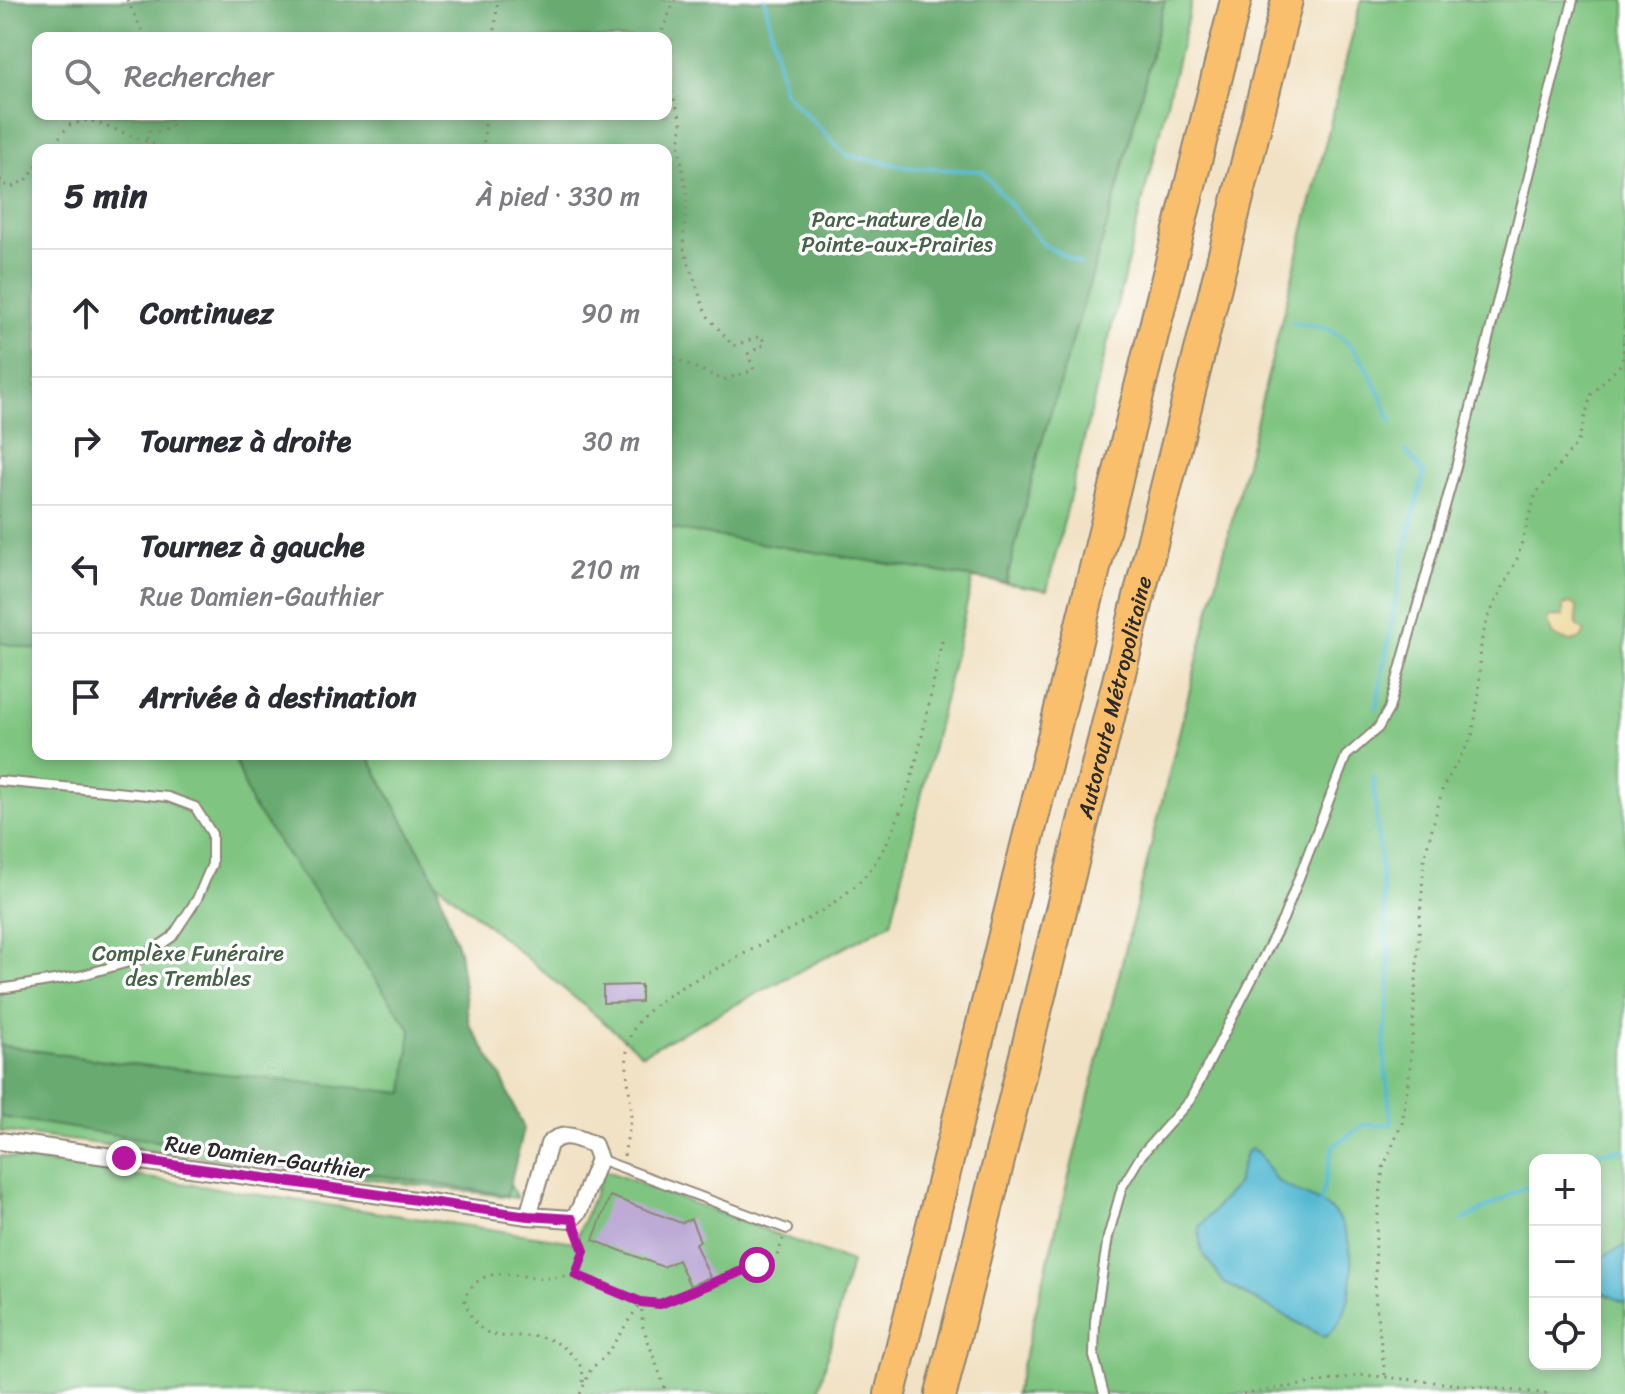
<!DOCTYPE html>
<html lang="fr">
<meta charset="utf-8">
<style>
:root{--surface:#fff;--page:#f2f2f3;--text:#2b2b33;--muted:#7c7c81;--line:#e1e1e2}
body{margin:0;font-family:Sriracha,sans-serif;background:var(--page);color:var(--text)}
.controls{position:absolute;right:24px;bottom:24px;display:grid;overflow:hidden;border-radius:16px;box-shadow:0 4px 12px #0003}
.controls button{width:72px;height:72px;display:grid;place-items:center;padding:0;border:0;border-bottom:2px solid var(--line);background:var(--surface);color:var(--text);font:40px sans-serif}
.stop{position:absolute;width:24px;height:24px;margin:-18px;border:6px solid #b5179e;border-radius:50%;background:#fff}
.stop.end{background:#b5179e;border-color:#fff;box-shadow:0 2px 8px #0008}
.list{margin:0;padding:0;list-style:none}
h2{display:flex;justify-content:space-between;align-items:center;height:104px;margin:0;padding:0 32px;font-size:34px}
h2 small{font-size:26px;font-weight:400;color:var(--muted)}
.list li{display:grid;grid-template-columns:52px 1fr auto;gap:24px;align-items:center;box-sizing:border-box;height:128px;padding:0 32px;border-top:2px solid var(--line)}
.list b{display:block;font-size:30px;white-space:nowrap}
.list p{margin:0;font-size:26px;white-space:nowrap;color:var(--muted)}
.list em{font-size:26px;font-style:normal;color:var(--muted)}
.icon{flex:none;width:44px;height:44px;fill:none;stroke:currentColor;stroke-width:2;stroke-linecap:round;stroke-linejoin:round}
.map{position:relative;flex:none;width:1625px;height:1394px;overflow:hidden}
.search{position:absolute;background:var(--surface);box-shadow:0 4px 12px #0003;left:32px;top:32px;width:640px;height:88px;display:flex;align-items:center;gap:20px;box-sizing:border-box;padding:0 28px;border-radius:16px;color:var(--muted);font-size:30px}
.panel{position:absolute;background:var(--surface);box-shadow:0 4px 12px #0003;left:32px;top:144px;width:640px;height:616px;border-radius:16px}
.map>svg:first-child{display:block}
</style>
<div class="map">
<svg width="1625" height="1394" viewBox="0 0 1625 1394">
<rect width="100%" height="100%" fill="#fff"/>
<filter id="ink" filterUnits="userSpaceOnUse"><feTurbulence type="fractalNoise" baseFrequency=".0125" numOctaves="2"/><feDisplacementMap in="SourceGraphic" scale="16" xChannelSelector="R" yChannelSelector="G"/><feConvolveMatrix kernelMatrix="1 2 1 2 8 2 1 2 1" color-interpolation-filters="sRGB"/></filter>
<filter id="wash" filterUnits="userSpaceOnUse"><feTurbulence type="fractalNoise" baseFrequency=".006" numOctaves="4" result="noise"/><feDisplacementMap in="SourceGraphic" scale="32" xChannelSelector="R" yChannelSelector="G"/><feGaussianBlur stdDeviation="1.8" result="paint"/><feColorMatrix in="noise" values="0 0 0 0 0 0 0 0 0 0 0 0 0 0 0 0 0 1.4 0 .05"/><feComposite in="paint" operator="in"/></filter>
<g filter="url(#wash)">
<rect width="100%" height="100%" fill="#f1e2c5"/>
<g fill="#7fc581" stroke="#557856" stroke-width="2" fill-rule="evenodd">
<path d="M0 0H1192L1047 590 973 578 891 923 642 1054 436 882 367 754H666V150H38V754H289L517 1198 0 1131ZM38 38H666V114H38Z"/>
<path d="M1361 0H1625V1394H1015ZM1535 1160H1595V1364H1535Z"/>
<polygon points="0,1156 575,1242 604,1170 851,1262 818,1394 0,1394"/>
</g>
<g fill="#67aa6f" stroke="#496a4d" stroke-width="2" fill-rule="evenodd">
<path d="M0 0H1165L1114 202 1040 448 1006 583 666 528V150H38V650L0 643ZM38 38H666V114H38Z"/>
<polygon points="233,754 367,754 436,882 459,951 469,1024 501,1076 524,1129 507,1195 0,1117 0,1045 104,1061 404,1093 411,1030 252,805"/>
</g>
<polygon fill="#eeda9e" stroke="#8c8264" stroke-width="2" points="1571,603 1577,607 1576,625 1585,631 1581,639 1571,642 1553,636 1547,622 1550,617 1563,616 1563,605"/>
<g fill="#54b9d2" stroke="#40727e" stroke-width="2">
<path d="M1251 1149C1266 1154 1266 1172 1278 1181 1295 1194 1318 1197 1333 1212 1360 1238 1359 1318 1324 1337L1224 1283 1201 1250 1199 1227 1236 1185 1246 1152Z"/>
<polygon points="1625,1246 1625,1303 1595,1289 1595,1260"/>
</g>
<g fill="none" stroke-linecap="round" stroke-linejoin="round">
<g stroke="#54b9d2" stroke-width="4">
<polyline points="765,0 784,92 846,155 912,168 982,171 1044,245 1080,264"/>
<path d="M1292 322C1305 325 1323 326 1335 333 1364 350 1380 394 1392 423"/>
<polyline points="1376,708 1403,559 1424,473 1406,451"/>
<polyline points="1576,1160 1588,1153 1625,1150"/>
<polyline points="1535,1190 1530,1199 1535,1204"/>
<polyline points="1320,1205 1333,1146 1364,1125 1391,1125 1384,1050 1390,974 1373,777"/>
<polyline points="1463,1220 1535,1182"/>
<polyline points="1595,1289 1596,1290"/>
</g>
</g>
<g id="blocks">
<g fill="#bdabd6">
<polygon points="641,985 641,1002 603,1003 603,986"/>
<polygon points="610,1196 681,1223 691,1219 700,1241 695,1244 710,1277 690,1286 678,1260 663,1267 593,1240"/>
</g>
</g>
</g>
<g filter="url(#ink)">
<use href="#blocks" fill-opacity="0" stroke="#8e8678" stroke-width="2"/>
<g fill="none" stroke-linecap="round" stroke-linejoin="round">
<g stroke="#8e8678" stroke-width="12">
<g id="lane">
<polyline points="0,781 168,797 195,807 212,834 212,864 197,899 172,937 140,959 79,976 0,989"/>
<polyline points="599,1159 787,1229"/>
<polyline points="1104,1394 1094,1356 1095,1321 1108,1237 1122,1187 1142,1154 1190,1100 1283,919 1346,756 1378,728 1389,709 1456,467 1573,0"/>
</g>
</g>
<g stroke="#8e8678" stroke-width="20">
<path id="street" d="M0 1141 528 1216 572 1219 579 1211 599 1159 594 1145C578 1138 563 1130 549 1144L528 1216"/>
</g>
<g stroke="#8e8678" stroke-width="34">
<g id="highway">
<polyline points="890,1394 1236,0"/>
<path id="s1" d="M941 1394 1287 0"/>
</g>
</g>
<g stroke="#8e8678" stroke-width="3" stroke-dasharray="2 6" stroke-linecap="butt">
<polyline points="127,0 146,38"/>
<polyline points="494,38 498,0"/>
<polyline points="659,38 675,0"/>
<polyline points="666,76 682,123 679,144 687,197 683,246 706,314 733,346 761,336 765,344 748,354 754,370 723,380 674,358 666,342"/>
<polyline points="147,139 149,131 161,132 174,124 168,114"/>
<polyline points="49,150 69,125 89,120 170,150"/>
<polyline points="483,150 486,114"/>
<polyline points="0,179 2,184 12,187 27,179 38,164"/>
<path d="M624 1156C626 1142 630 1128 631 1114 631 1088 620 1053 633 1030 653 996 699 979 731 961 774 936 825 915 860 881 911 831 927 706 943 637"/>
<polyline points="576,1275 584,1251 578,1233"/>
<polyline points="641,1302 643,1327 667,1394"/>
<polyline points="1385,1375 1375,1298 1376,1233 1383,1168 1402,1123 1410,1069 1424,859 1443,787 1472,737 1479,694 1481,642 1488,617 1517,559 1536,493 1578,442 1591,395 1622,363 1625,326"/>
<path d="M583 1382C584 1371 580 1363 572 1355 530 1310 485 1369 464 1298 484 1263 509 1276 540 1278 552 1279 566 1274 577 1276 604 1281 630 1307 659 1304 692 1300 726 1277 757 1265 777 1266 777 1255 783 1239"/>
<polyline points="580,1394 591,1369 606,1355 641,1302"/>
<polyline points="1243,1394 1365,1375 1550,1394"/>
</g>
<use href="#lane" stroke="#fff" stroke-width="8"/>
<use href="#street" stroke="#fff" stroke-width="16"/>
<use href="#highway" stroke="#f9bf6d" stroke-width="30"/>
</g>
</g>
<g fill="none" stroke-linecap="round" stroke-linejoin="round" filter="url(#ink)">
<polyline stroke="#b5179e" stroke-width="10" points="124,1158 528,1216 572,1219 584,1251 576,1275 641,1302 660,1304 757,1265"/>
</g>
<g text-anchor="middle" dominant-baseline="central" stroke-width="7" stroke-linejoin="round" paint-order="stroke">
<g font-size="22" fill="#486149" stroke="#fff">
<text x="897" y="219">Parc-nature de la<tspan x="897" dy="25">Pointe-aux-Prairies</tspan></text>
<text x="188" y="953">Complèxe Funéraire<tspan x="188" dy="25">des Trembles</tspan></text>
</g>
<g font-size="22" fill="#2b2b2b" stroke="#fff">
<text stroke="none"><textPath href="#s1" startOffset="718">Autoroute Métropolitaine</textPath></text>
<text transform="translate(267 1157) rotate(8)">Rue Damien-Gauthier</text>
</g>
</g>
</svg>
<div class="controls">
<button>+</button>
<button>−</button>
<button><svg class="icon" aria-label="locate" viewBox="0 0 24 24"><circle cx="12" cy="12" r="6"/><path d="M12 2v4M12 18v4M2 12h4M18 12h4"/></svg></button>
</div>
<div class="stop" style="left:757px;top:1265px"></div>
<div class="stop end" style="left:124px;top:1158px"></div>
<div class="search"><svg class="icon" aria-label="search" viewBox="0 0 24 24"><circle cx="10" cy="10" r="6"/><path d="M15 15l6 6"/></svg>Rechercher</div>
<section class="panel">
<h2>5 min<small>À pied · 330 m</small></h2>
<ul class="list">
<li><svg class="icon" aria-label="ahead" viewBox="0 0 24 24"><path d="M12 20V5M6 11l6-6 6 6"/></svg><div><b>Continuez</b></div><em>90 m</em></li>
<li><svg class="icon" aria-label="right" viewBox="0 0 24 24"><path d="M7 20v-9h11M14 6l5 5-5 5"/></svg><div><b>Tournez à droite</b></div><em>30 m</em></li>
<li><svg class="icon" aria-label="left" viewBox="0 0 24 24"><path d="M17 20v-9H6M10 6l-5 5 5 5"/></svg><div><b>Tournez à gauche</b><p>Rue Damien-Gauthier</p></div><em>210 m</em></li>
<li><svg class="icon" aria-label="arrive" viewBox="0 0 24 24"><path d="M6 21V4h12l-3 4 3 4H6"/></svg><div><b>Arrivée à destination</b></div></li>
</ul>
</section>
</div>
